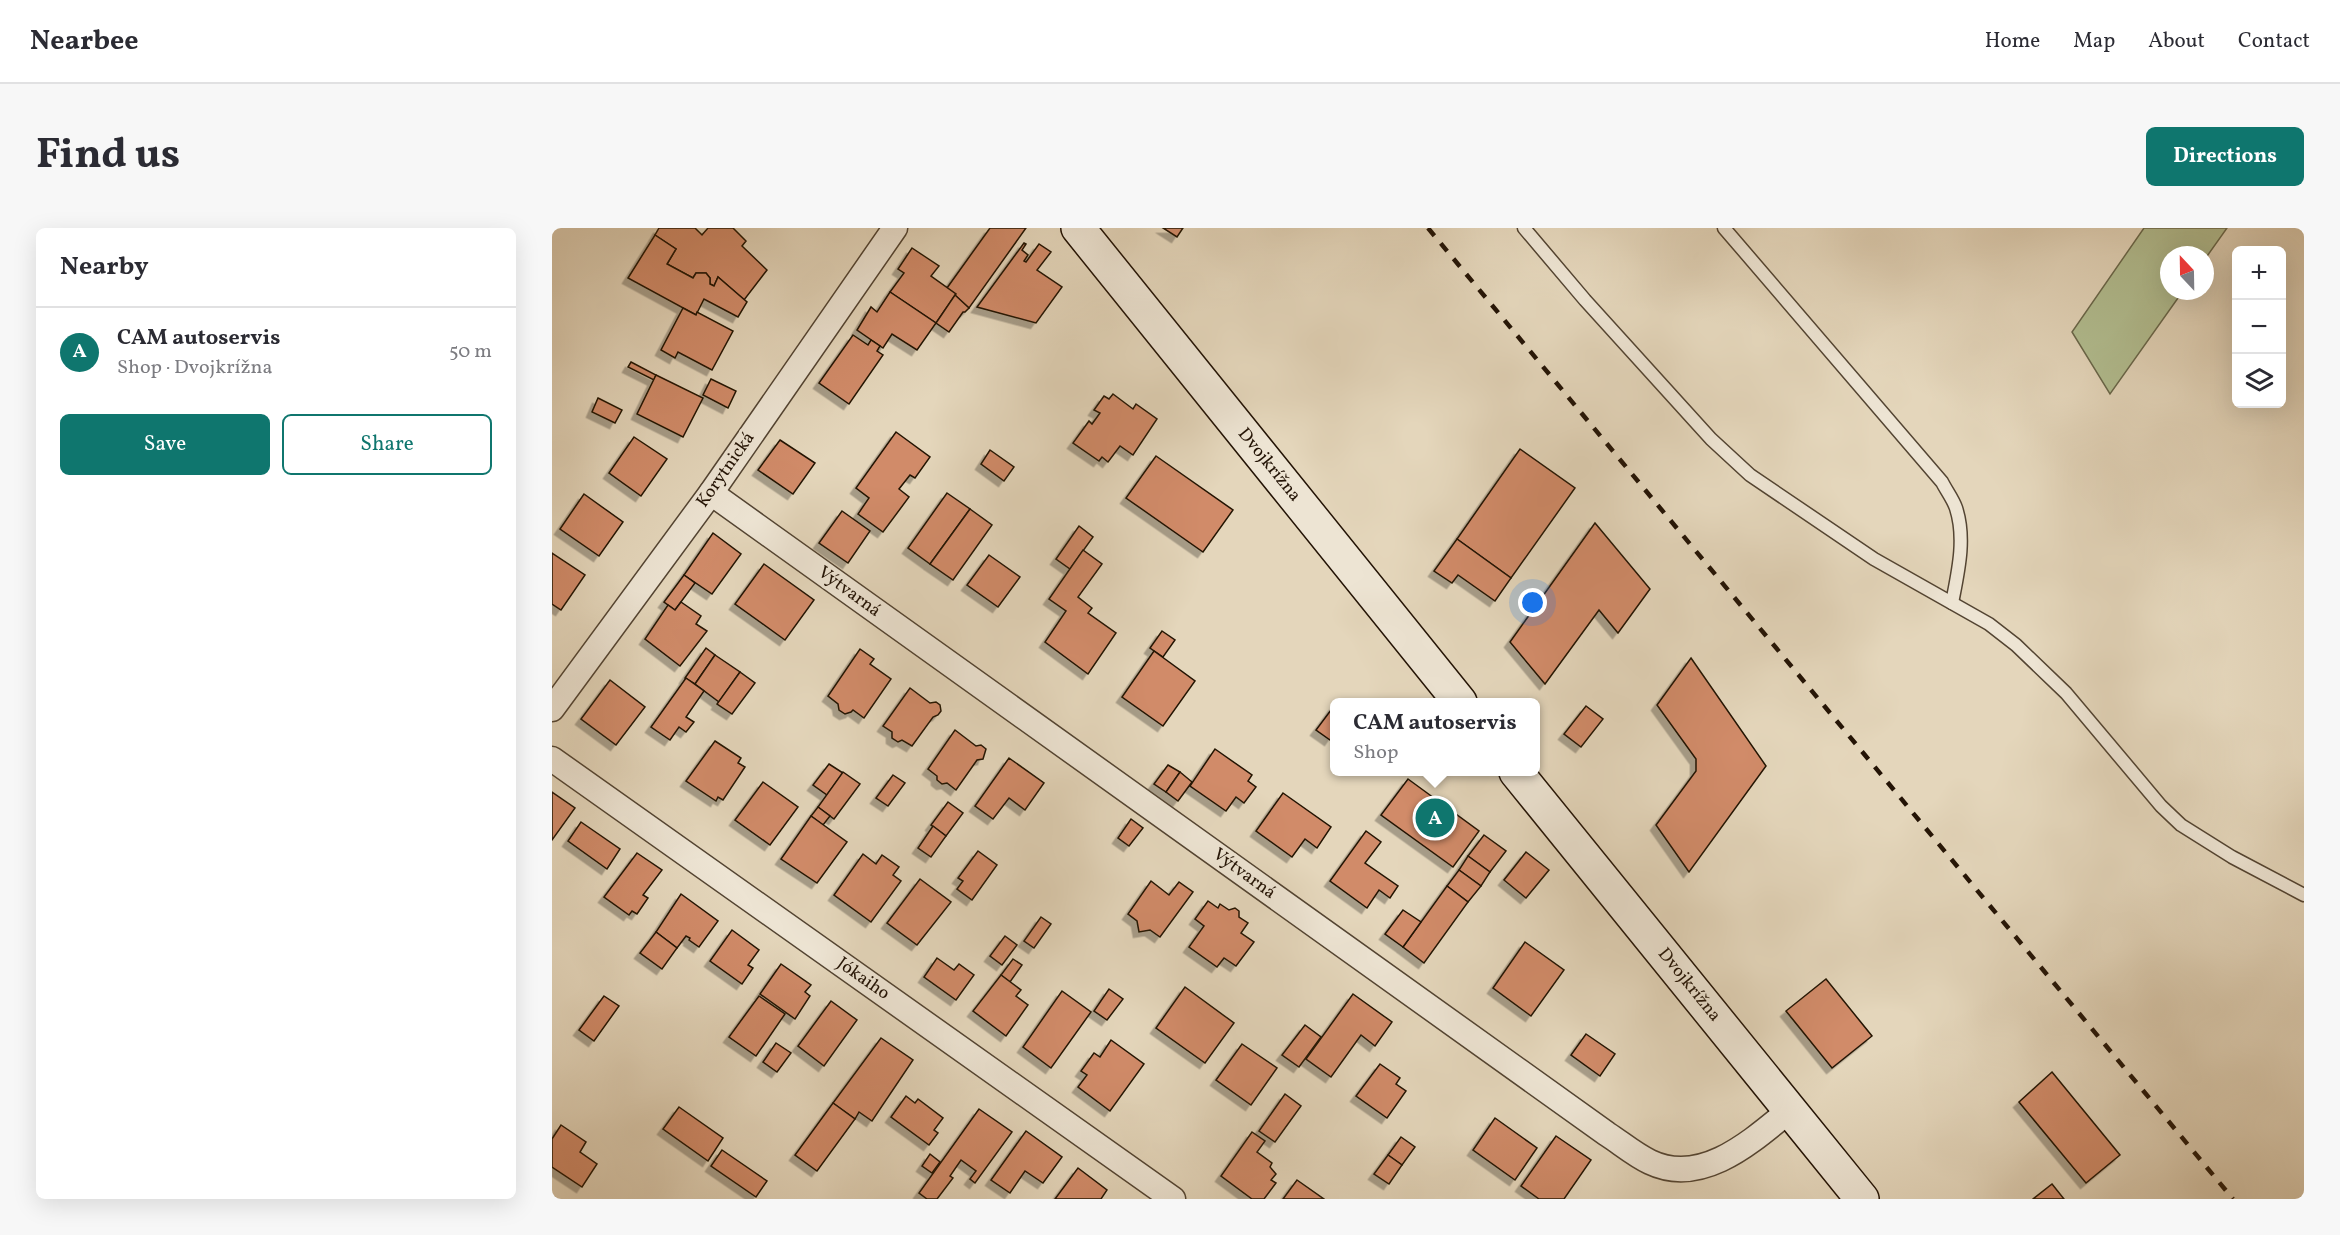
<!DOCTYPE html>
<meta charset="utf-8">
<style>
:root{--surface:#fff;--page:#f7f7f7;--text:#2b2b33;--muted:#7c7c81;--line:#e1e1e2;--accent:#0f766e}
body{margin:0;font-family:Vollkorn,serif;background:var(--page);color:var(--text)}
.controls{position:absolute;right:18px;top:18px;display:grid;overflow:hidden;border-radius:9px;box-shadow:0 6px 24px #0002}
.controls button{width:54px;height:54px;display:grid;place-items:center;padding:0;border:0;border-bottom:2px solid var(--line);background:var(--surface);color:var(--text);font:30px sans-serif}
.compass{position:absolute;left:1608px;top:18px;width:54px;height:54px;border-radius:50%;background:var(--surface);box-shadow:0 6px 24px #0002;rotate:338deg}
.you{position:absolute;left:981px;top:375px;width:21px;height:21px;margin:-15px;border:4px solid #fff;border-radius:50%;background:#1a73e8;box-shadow:0 0 0 9px #1a73e833}
.badge{display:grid;place-items:center;width:39px;height:39px;border-radius:50%;background:var(--accent);color:#fff;font-size:20px;font-weight:700}
.pin{position:absolute;translate:-50% -50%;border:3px solid #fff;box-shadow:0 2px 6px #0006}
.popup{position:absolute;left:778px;top:470px;width:210px;height:78px;box-sizing:border-box;display:grid;place-content:center;border-radius:9px;background:var(--surface);filter:drop-shadow(0 2px 4px #0005);font-size:20px;white-space:nowrap;color:var(--muted)}
.popup b{font-size:22px;color:var(--text)}
.popup::after{content:'';position:absolute;left:50%;top:100%;margin-left:-12px;border:12px solid transparent;border-top-color:var(--surface)}
.list{margin:0;padding:0;list-style:none}
h2{display:flex;justify-content:space-between;align-items:center;height:78px;margin:0;padding:0 24px;font-size:26px}
h2 small{font-size:20px;font-weight:400;color:var(--muted)}
.list li{display:grid;grid-template-columns:39px 1fr auto;gap:18px;align-items:center;box-sizing:border-box;height:90px;padding:0 24px;border-top:2px solid var(--line)}
.list b{display:block;font-size:22px;white-space:nowrap}
.list p{margin:0;font-size:20px;white-space:nowrap;color:var(--muted)}
.list em{font-size:20px;font-style:normal;color:var(--muted)}
.actions{display:flex;gap:12px;padding:18px 24px}
.actions a{flex:1;padding:14px 0;border:2px solid var(--accent);border-radius:9px;text-align:center;font-size:21px;color:var(--accent)}
.actions .main{background:var(--accent);color:#fff}
.icon{flex:none;width:33px;height:33px;fill:none;stroke:currentColor;stroke-width:2;stroke-linecap:round;stroke-linejoin:round}
.map{position:relative;flex:none;width:1752px;height:971px;overflow:hidden;border-radius:9px}
header{display:flex;align-items:center;gap:36px;box-sizing:border-box;height:84px;padding:0 30px;background:var(--surface);border-bottom:2px solid var(--line)}
header strong{font-size:28px}
nav{display:flex;gap:33px;margin-inline-start:auto;font-size:21px}
.intro{display:flex;align-items:center;justify-content:space-between;box-sizing:border-box;height:144px;padding:0 36px}
h1{margin:0;font-size:42px}
.button{padding:15px 27px;border-radius:9px;background:var(--accent);color:#fff;font-size:21px;font-weight:700}
main{display:flex;gap:36px;padding:0 36px}
aside{flex:1;background:var(--surface);border-radius:9px;box-shadow:0 6px 24px #0002}
.map>svg:first-child{display:block}
</style>
<header>
<strong>Nearbee</strong>
<nav><a>Home</a><a>Map</a><a>About</a><a>Contact</a></nav>
</header>
<div class="intro"><h1>Find us</h1><a class="button">Directions</a></div>
<main>
<aside>
<h2>Nearby<small></small></h2>
<ul class="list">
<li><span class="badge">A</span><div><b>CAM autoservis</b><p>Shop · Dvojkrížna</p></div><em>50 m</em></li>
</ul>
<div class="actions"><a class="main">Save</a><a>Share</a></div>
</aside>
<div class="map">
<svg width="1752" height="971" viewBox="0 0 1752 971">
<defs>
<filter id="shadow"><feDropShadow dx="-5.5" dy="5.5" stdDeviation="0" flood-color="#0004"/></filter>
</defs>
<rect width="100%" height="100%" fill="#e4d6bb"/>
<filter id="stains"><feTurbulence type="fractalNoise" baseFrequency=".00333" numOctaves="4"/><feColorMatrix values="0 0 0 0 .2 0 0 0 0 .09 0 0 0 0 .02 0 0 0 .5 -.17"/></filter>
<radialGradient id="worn" r=".72"><stop offset=".6" stop-color="#630" stop-opacity="0"/><stop offset="1" stop-color="#630" stop-opacity=".3"/></radialGradient>
<polygon fill="#b2be91" stroke="#6a684b" stroke-width="1.5" points="1592,0 1675,0 1653,31 1653,27 1617,27 1617,63 1631,63 1558,166 1520,104"/>
<g fill="#d18b69" stroke="#231305" stroke-width="1.5" filter="url(#shadow)">
<polygon points="107,0 143,0 150,7 156,0 181,0 194,13 190,18 215,42 192,72 166,49 162,58 158,56 158,50 154,45 144,45 141,50 115,36 124,21 103,7"/>
<polygon points="438,0 474,0 417,80 395,60"/>
<polygon points="611,0 631,0 625,9"/>
<polygon points="103,7 124,21 115,36 141,50 144,45 154,45 158,50 158,56 162,58 166,49 195,74 186,89 152,71 144,87 76,50"/>
<polygon points="472,15 474,16 470,22 476,27 472,33 474,34 487,16 499,24 485,42 510,59 484,95 425,79"/>
<polygon points="360,20 387,38 379,48 404,66 384,95 338,64 352,45 346,41"/>
<polygon points="338,64 384,95 365,122 340,106 331,120 305,102 319,79 325,84"/>
<polygon points="403,67 417,80 413,84 411,84 397,104 384,95"/>
<polygon points="131,80 144,87 145,84 181,103 160,142 126,124 123,130 109,122"/>
<polygon points="301,107 316,117 319,112 328,118 325,123 331,127 297,176 267,155"/>
<polygon points="79,134 104,147 102,152 76,139"/>
<polygon points="104,147 151,170 131,209 85,186"/>
<polygon points="159,151 184,163 176,180 151,167"/>
<polygon points="561,166 581,181 584,176 605,191 581,227 568,218 556,234 550,229 547,233 521,215 537,193 540,196 548,185 542,182 552,168 557,171"/>
<polygon points="46,170 70,182 63,195 40,184"/>
<polygon points="344,204 378,229 363,250 358,247 347,261 357,269 331,304 306,286 317,270 304,260"/>
<polygon points="82,209 115,231 89,268 57,245"/>
<polygon points="228,212 263,235 241,266 206,242"/>
<polygon points="968,221 1023,260 959,350 905,311"/>
<polygon points="438,222 462,239 452,253 429,236"/>
<polygon points="604,228 681,282 651,324 574,270"/>
<polygon points="395,265 418,281 378,336 356,320"/>
<polygon points="32,266 71,294 47,328 8,301"/>
<polygon points="418,281 440,297 401,352 378,336"/>
<polygon points="290,283 318,303 296,335 267,315"/>
<polygon points="1043,295 1098,361 1066,405 1047,382 993,456 958,414"/>
<polygon points="527,298 541,309 518,341 504,331"/>
<polygon points="161,305 189,326 160,366 132,347"/>
<polygon points="905,311 959,350 943,373 906,347 900,355 882,343"/>
<polygon points="531,322 550,336 526,369 540,380 536,385 564,405 536,446 493,414 514,383 497,371"/>
<polygon points="0,325 33,347 9,382 0,376"/>
<polygon points="437,327 468,349 446,379 415,357"/>
<polygon points="212,336 262,372 233,412 183,376"/>
<polygon points="132,347 143,355 123,382 112,374"/>
<polygon points="129,374 149,388 144,396 155,403 128,438 93,411 116,377 123,382"/>
<polygon points="610,403 623,412 611,429 598,420"/>
<polygon points="154,420 163,427 143,456 133,450"/>
<polygon points="308,421 322,431 318,436 339,451 312,490 301,482 299,484 293,486 287,482 286,476 276,468"/>
<polygon points="602,423 643,453 611,498 570,469"/>
<polygon points="163,427 188,444 167,474 143,456"/>
<polygon points="1139,430 1214,538 1137,644 1104,597 1144,543 1144,531 1105,477"/>
<polygon points="188,444 203,455 180,486 165,476"/>
<polygon points="134,450 152,463 134,489 142,494 134,504 127,499 118,512 99,499"/>
<polygon points="58,452 93,479 64,517 29,491"/>
<polygon points="358,460 378,475 384,474 388,477 389,483 386,487 381,489 360,518 350,512 346,514 340,510 340,504 331,498"/>
<polygon points="782,478 782,506 778,512 764,502"/>
<polygon points="1034,478 1051,491 1029,519 1012,506"/>
<polygon points="403,502 424,518 429,517 434,521 431,531 425,532 404,562 395,555 390,556 385,552 385,548 376,541"/>
<polygon points="163,513 189,530 186,535 193,539 171,572 166,569 164,573 134,553"/>
<polygon points="663,521 700,547 696,553 704,559 692,575 684,569 674,583 638,558"/>
<polygon points="457,530 492,555 473,582 457,570 441,591 423,578"/>
<polygon points="277,536 291,545 275,567 261,557"/>
<polygon points="616,537 628,544 614,564 602,556"/>
<polygon points="291,544 308,556 282,591 266,579"/>
<polygon points="628,544 640,554 626,573 614,564"/>
<polygon points="341,547 353,555 336,578 324,570"/>
<polygon points="856,551 927,603 901,639 829,587"/>
<polygon points="211,554 246,579 218,617 183,592"/>
<polygon points="0,564 23,580 0,612"/>
<polygon points="731,565 779,599 765,620 753,611 740,629 704,603"/>
<polygon points="396,574 411,585 394,608 379,597"/>
<polygon points="266,579 278,588 271,597 259,588"/>
<polygon points="259,588 295,614 265,655 229,631"/>
<polygon points="579,591 591,600 577,618 566,610"/>
<polygon points="29,594 68,621 55,641 16,613"/>
<polygon points="381,598 394,608 379,629 366,620"/>
<polygon points="814,603 829,614 813,635 846,658 838,670 827,662 815,680 778,653"/>
<polygon points="932,607 954,623 938,644 916,628"/>
<polygon points="426,623 445,637 420,672 405,661 411,653 406,650"/>
<polygon points="974,624 997,642 974,670 952,652"/>
<polygon points="85,625 110,642 91,667 96,670 85,686 80,683 77,687 52,669"/>
<polygon points="311,626 324,636 330,627 347,639 341,647 349,653 319,694 282,667"/>
<polygon points="916,628 938,644 929,658 907,642"/>
<polygon points="907,642 929,658 916,674 895,658"/>
<polygon points="368,651 399,674 365,717 335,695"/>
<polygon points="599,653 617,667 627,654 641,664 608,709 598,702 587,704 585,693 576,686"/>
<polygon points="895,658 916,674 872,735 851,719"/>
<polygon points="129,666 166,693 147,719 137,712 138,710 134,708 125,720 104,704"/>
<polygon points="656,673 666,680 668,676 677,682 683,680 687,683 687,689 696,695 689,705 702,714 684,738 672,730 665,739 637,719 652,698 643,691"/>
<polygon points="851,682 869,694 851,719 833,706"/>
<polygon points="489,689 499,696 482,720 472,713"/>
<polygon points="180,702 207,722 196,737 201,740 190,756 158,733"/>
<polygon points="104,704 125,720 110,741 88,725"/>
<polygon points="453,708 465,717 450,737 438,728"/>
<polygon points="973,714 1012,742 979,788 941,760"/>
<polygon points="385,730 402,742 407,736 422,747 404,772 372,749"/>
<polygon points="461,731 470,737 458,754 449,747"/>
<polygon points="229,736 259,757 253,764 258,768 243,791 208,766"/>
<polygon points="449,747 469,762 464,768 476,777 454,808 421,783"/>
<polygon points="1274,751 1320,808 1280,840 1234,783"/>
<polygon points="633,759 682,795 653,835 604,800"/>
<polygon points="557,761 571,771 555,792 542,783"/>
<polygon points="510,763 539,784 499,840 471,819"/>
<polygon points="801,766 840,794 823,818 809,807 779,849 754,831"/>
<polygon points="52,768 67,778 42,813 27,802"/>
<polygon points="207,768 233,786 204,828 177,809"/>
<polygon points="279,773 305,792 272,838 246,818"/>
<polygon points="753,797 769,809 747,839 730,827"/>
<polygon points="1034,806 1063,826 1048,848 1019,827"/>
<polygon points="329,810 361,832 320,893 307,884 303,891 281,875"/>
<polygon points="559,812 592,836 558,883 526,859 535,847 529,843 542,825 548,829"/>
<polygon points="224,815 239,825 225,844 211,834"/>
<polygon points="690,816 725,840 699,877 664,852"/>
<polygon points="828,836 848,850 844,856 854,863 835,890 804,868"/>
<polygon points="1500,844 1568,927 1534,955 1467,874"/>
<polygon points="733,866 749,878 723,914 707,903"/>
<polygon points="354,868 363,875 366,871 391,890 382,902 386,905 377,917 339,889"/>
<polygon points="281,875 303,891 265,943 243,927"/>
<polygon points="127,879 171,910 156,933 111,901"/>
<polygon points="427,881 460,904 423,955 418,951 424,943 409,932 398,948 401,950 385,971 375,971 367,965"/>
<polygon points="943,890 985,920 963,952 921,922"/>
<polygon points="9,897 34,914 28,924 45,936 30,959 0,939 0,911"/>
<polygon points="474,903 510,929 491,955 473,943 458,965 439,952"/>
<polygon points="700,904 713,913 705,924 720,935 718,939 724,946 719,952 724,955 712,971 700,971 669,948"/>
<polygon points="1004,908 1039,932 1012,971 987,971 969,958"/>
<polygon points="849,909 863,919 850,937 836,927"/>
<polygon points="170,922 215,953 204,969 159,938"/>
<polygon points="378,926 388,934 380,945 370,938"/>
<polygon points="836,927 850,937 837,956 822,946"/>
<polygon points="526,940 555,962 549,971 503,971"/>
<polygon points="745,952 772,971 731,971"/>
<polygon points="1500,956 1512,971 1481,971"/>
</g>
<g fill="none" stroke-linecap="round" stroke-linejoin="round">
<g stroke="#534432" stroke-width="15">
<g id="lane">
<polyline points="972,0 1033,72 1159,211 1198,247 1322,331 1437,396 1464,417 1514,465 1609,578 1629,597 1680,629 1752,667"/>
<path d="M1172 0 1390 254C1394 262 1401 271 1404 280 1414 311 1406 344 1400 375"/>
</g>
</g>
<g stroke="#534432" stroke-width="27">
<g id="street">
<path d="M159 265 1055 906C1069 915 1083 927 1098 934 1150 959 1200 913 1238 882"/>
<polyline points="0,481 159,265 343,0"/>
<polyline points="0,531 621,971"/>
</g>
</g>
<g stroke="#231305" stroke-width="36">
<g id="secondary">
<polyline points="526,0 908,474"/>
<polyline points="964,544 1310,971"/>
</g>
</g>
<use href="#lane" stroke="#ede4d3" stroke-width="12"/>
<use href="#street" stroke="#ede4d3" stroke-width="24"/>
<use href="#secondary" stroke="#ede4d3" stroke-width="33"/>
<polyline stroke="#231305" stroke-width="4.5" stroke-dasharray="10 10" stroke-linecap="butt" points="876,0 1681,971"/>
</g>
<g text-anchor="middle" dominant-baseline="central" stroke-width="6" stroke-linejoin="round" paint-order="stroke">
<g font-size="18" fill="#231305" stroke="#ede4d3">
<text transform="translate(717 237) rotate(51)">Dvojkrížna</text>
<text transform="translate(174 242) rotate(-55)">Korytnická</text>
<text transform="translate(297 364) rotate(36)">Výtvarná</text>
<text transform="translate(692 646) rotate(36)">Výtvarná</text>
<text transform="translate(311 751) rotate(35)">Jókaiho</text>
<text transform="translate(1137 757) rotate(51)">Dvojkrížna</text>
</g>
</g>
<rect width="100%" height="100%" filter="url(#stains)"/>
<rect width="100%" height="100%" fill="url(#worn)"/>
</svg>
<div class="controls">
<button>+</button>
<button>−</button>
<button><svg class="icon" aria-label="layers" viewBox="0 0 24 24"><path d="M12 4l9 5-9 5-9-5zM3 14l9 5 9-5"/></svg></button>
</div>
<svg class="compass" viewBox="-18 -18 36 36"><path d="M0-13l5 13h-10z" fill="#e53935"/><path d="M0 13l5-13h-10z" fill="#7c7c81"/></svg>
<div class="you"></div>
<div class="pin badge" style="left:883px;top:590px">A</div>
<div class="popup"><b>CAM autoservis</b>Shop</div>
</div>
</main>
